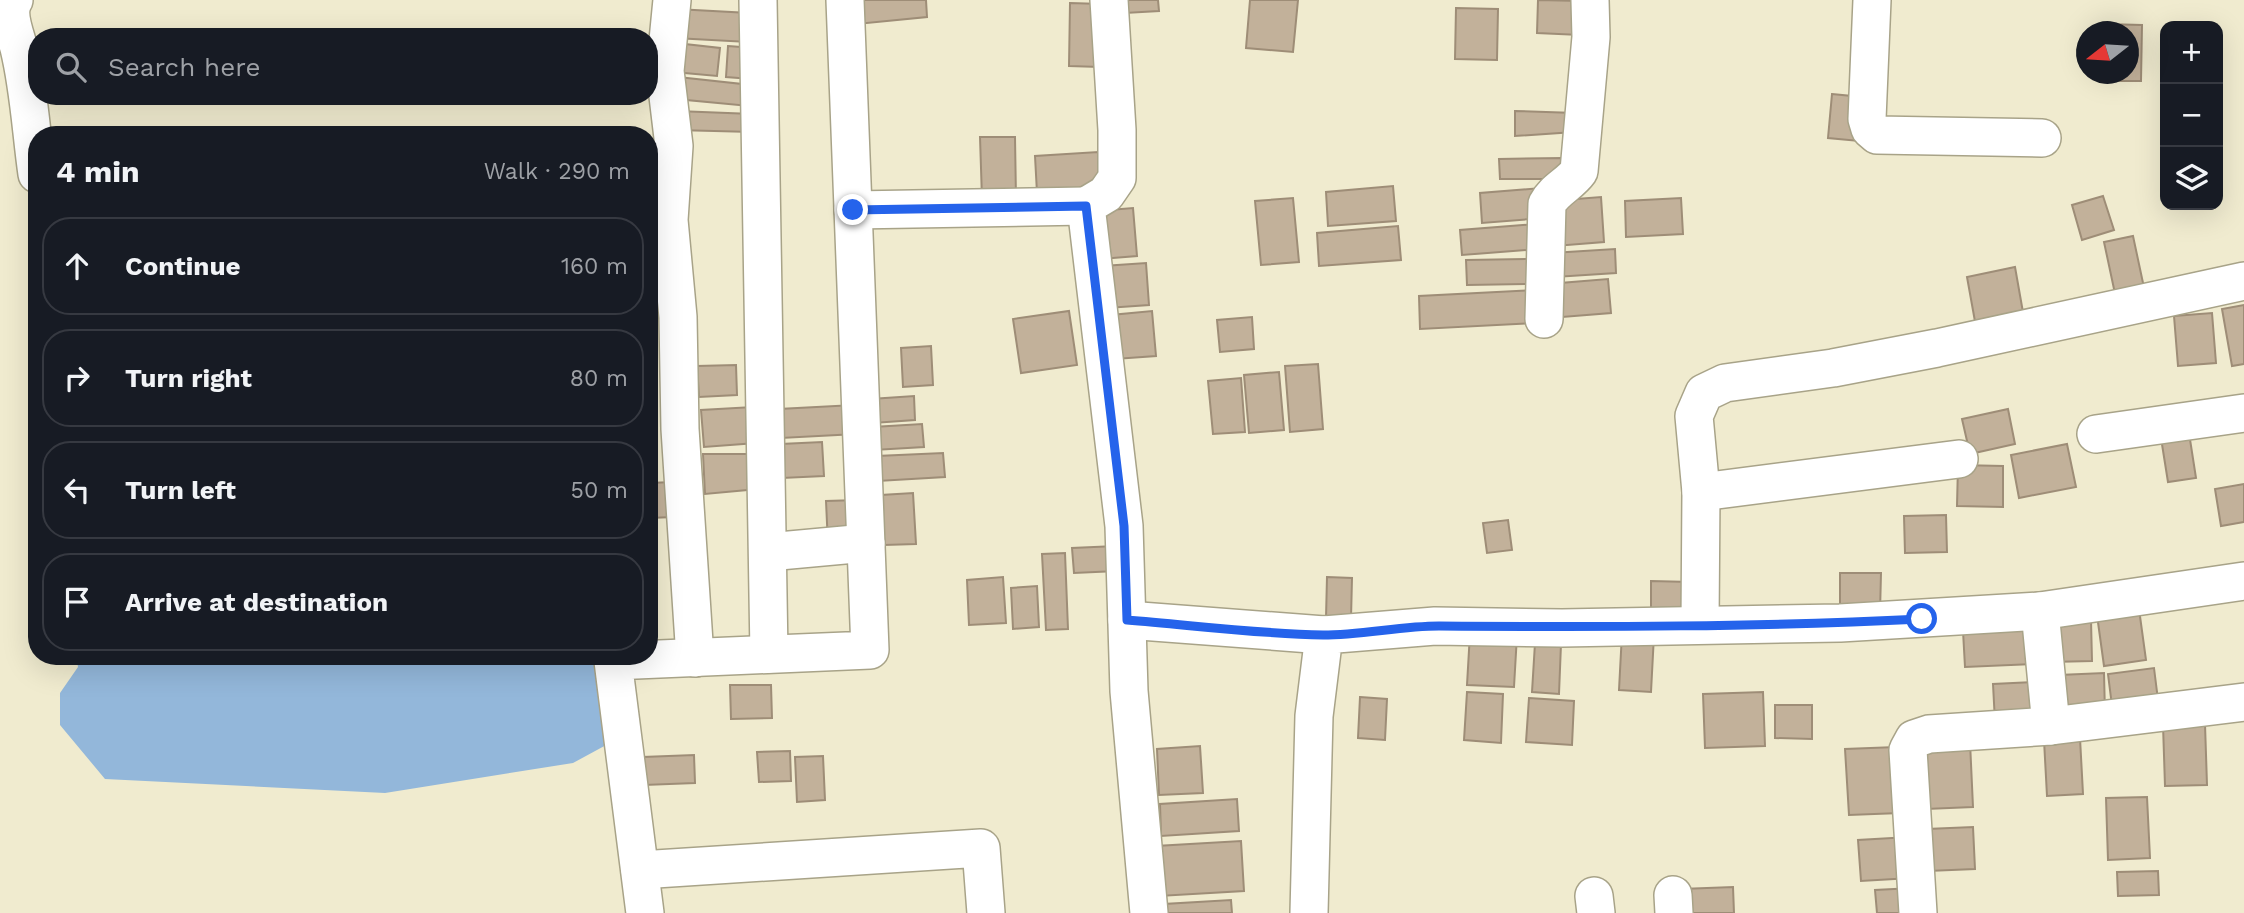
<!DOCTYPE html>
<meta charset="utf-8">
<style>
:root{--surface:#171b24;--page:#242831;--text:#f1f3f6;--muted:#9ea1a6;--line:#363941}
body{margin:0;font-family:"Work Sans",sans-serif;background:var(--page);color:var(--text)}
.controls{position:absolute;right:21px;top:21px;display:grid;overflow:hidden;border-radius:14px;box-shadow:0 7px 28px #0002}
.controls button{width:63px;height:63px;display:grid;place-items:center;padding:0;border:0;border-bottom:2px solid var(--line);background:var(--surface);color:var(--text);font:35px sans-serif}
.compass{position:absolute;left:2076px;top:21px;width:63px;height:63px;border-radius:50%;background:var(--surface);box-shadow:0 7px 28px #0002;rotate:253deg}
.stop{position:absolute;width:21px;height:21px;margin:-16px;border:5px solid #2563eb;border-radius:50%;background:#fff}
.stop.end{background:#2563eb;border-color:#fff;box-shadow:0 2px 7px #0008}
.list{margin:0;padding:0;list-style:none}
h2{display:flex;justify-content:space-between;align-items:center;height:91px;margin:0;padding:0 28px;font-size:30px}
h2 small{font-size:23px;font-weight:400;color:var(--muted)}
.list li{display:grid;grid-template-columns:46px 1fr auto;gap:21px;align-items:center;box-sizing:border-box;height:98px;margin:0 14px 14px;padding:0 14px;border:2px solid var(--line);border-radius:28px}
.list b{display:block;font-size:26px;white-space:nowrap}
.list em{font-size:23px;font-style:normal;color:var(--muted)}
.icon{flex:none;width:38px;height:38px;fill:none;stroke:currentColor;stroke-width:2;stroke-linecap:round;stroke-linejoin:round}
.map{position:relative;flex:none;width:2244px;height:913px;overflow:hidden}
.search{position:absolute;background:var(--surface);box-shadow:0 7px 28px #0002;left:28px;top:28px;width:630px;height:77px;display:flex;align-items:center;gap:18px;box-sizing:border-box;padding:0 24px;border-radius:28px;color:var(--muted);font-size:26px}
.panel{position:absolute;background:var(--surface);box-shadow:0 7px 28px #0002;left:28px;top:126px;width:630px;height:539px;border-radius:28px}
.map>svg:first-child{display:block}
</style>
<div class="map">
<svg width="2244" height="913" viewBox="0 0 2244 913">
<rect width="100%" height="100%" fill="#f0ebcf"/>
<polygon fill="#93b7da" points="76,656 623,656 632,731 573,763 385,793 105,779 60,725 60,693 78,667"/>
<g fill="#c2b19a" stroke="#9e8d77" stroke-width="2">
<polygon points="854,0 926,0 927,17 857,24"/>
<polygon points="1124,0 1158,0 1159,11 1125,13"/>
<polygon points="1250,0 1298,0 1293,52 1246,48"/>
<polygon points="1538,0 1581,1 1580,35 1537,33"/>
<polygon points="1070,3 1101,4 1100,67 1069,66"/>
<polygon points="1456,8 1498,9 1497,60 1455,59"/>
<polygon points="676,9 749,13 748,42 675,38"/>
<polygon points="2104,24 2142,25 2141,81 2103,81 2103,74 2128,74 2128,32 2104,32"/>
<polygon points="676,43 720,48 717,76 674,72"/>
<polygon points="728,46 754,48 751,79 726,77"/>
<polygon points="678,77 751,85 749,106 676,99"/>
<polygon points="1832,94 1862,97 1859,141 1828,138"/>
<polygon points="677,111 752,114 752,132 676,130"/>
<polygon points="1515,111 1575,113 1574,132 1515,136"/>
<polygon points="980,137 1015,137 1016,199 982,199"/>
<polygon points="1098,152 1101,189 1037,193 1035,156"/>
<polygon points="1562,158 1562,179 1500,179 1499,159"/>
<polygon points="1393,186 1396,221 1328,226 1326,192"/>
<polygon points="1541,188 1543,218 1482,223 1480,193"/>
<polygon points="2103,196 2114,230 2082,240 2072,205"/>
<polygon points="1601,197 1604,242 1555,246 1551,201"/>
<polygon points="1293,198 1299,262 1261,265 1255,201"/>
<polygon points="1681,198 1683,234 1626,237 1625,201"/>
<polygon points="1133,208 1137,256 1101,259 1097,211"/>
<polygon points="1536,224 1539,249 1462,255 1460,230"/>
<polygon points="1398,226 1401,260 1319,266 1317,233"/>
<polygon points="2133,236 2146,297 2117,303 2104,242"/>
<polygon points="1615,249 1616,273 1555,277 1552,253"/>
<polygon points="1532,259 1533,284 1467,285 1466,260"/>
<polygon points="1146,263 1149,305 1107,308 1103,266"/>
<polygon points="2015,267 2024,318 1976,327 1967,277"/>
<polygon points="1608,279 1611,313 1550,318 1548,284"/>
<polygon points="1536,290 1538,323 1420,329 1419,296"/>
<polygon points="2244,305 2244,364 2232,366 2222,309"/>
<polygon points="1069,311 1077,365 1021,373 1013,319"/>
<polygon points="1152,311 1156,356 1115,359 1111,315"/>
<polygon points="2212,313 2216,363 2178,366 2174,316"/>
<polygon points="1252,317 1254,349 1220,352 1217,320"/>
<polygon points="931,346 933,385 903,387 901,348"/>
<polygon points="1318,364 1323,429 1290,432 1285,366"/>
<polygon points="736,365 737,395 699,397 697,366"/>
<polygon points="1279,372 1284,430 1249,433 1244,375"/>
<polygon points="1241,378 1245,432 1213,434 1208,381"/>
<polygon points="914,396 915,420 873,423 871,399"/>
<polygon points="854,405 856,434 781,438 779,409"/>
<polygon points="753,407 756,443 704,447 701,410"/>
<polygon points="2008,409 2015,444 1970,454 1962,419"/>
<polygon points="922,424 924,447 874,450 873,427"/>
<polygon points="2189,433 2196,478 2168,482 2161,438"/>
<polygon points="822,442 824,476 782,478 781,444"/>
<polygon points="2067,444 2076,487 2019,498 2011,455"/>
<polygon points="943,453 945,477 878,481 877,456"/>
<polygon points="703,454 757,454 758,489 705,494"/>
<polygon points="1958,465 2003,466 2003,507 1957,506"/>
<polygon points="673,482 674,517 649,518 649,483"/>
<polygon points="2244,484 2244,522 2221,526 2215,489"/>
<polygon points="913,493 916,544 884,545 881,495"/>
<polygon points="858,500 860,543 828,545 826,501"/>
<polygon points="1946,515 1947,552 1905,553 1904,516"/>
<polygon points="1508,520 1512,550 1487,553 1483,523"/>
<polygon points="1116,546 1117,571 1074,573 1072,548"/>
<polygon points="1065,553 1068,629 1046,630 1042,554"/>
<polygon points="1840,573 1881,573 1880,613 1840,612"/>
<polygon points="1003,577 1006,623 969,625 967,580"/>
<polygon points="1327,577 1352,578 1351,619 1326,618"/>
<polygon points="1651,581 1691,582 1691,622 1651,622"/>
<polygon points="1037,586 1039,627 1013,629 1011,588"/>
<polygon points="2139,609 2146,660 2104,666 2097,615"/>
<polygon points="2091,620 2092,661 2051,662 2050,621"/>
<polygon points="2039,625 2034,664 1965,667 1963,631"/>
<polygon points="1470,633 1517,635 1514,687 1467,685"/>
<polygon points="1622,633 1654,635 1651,692 1619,690"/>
<polygon points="1535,643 1561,644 1559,694 1532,692"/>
<polygon points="2154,668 2159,708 2113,714 2108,674"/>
<polygon points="2104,673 2105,714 2060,715 2059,675"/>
<polygon points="2036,682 2038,719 1995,722 1993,684"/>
<polygon points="730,685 771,685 772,718 731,719"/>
<polygon points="1467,692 1503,694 1501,743 1464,740"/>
<polygon points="1763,692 1765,746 1705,748 1703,694"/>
<polygon points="1360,697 1387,699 1385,740 1358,738"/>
<polygon points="1529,698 1574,701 1572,745 1526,742"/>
<polygon points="1775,705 1812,705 1812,739 1775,738"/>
<polygon points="2205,724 2207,785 2165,786 2163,725"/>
<polygon points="2080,738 2083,794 2047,796 2044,740"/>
<polygon points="1970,742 1973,807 1926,809 1923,744"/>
<polygon points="1200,746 1203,793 1159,795 1157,749"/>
<polygon points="1896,747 1900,813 1849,815 1845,749"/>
<polygon points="790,751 791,781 759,782 757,752"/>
<polygon points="694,755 695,783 644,785 643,757"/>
<polygon points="823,756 825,800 797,802 795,757"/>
<polygon points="2147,797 2150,858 2108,860 2106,798"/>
<polygon points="1237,799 1239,831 1161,836 1160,804"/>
<polygon points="1973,827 1975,869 1928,871 1927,829"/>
<polygon points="1909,837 1911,878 1861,881 1858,840"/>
<polygon points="1241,841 1244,891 1159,896 1156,846"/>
<polygon points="2158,871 2159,895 2118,896 2117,872"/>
<polygon points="1733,887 1734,913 1682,913 1681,889"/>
<polygon points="1913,888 1914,913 1877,913 1875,890"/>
<polygon points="1231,900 1232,913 1165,913 1164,904"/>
</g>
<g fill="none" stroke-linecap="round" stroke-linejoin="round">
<g stroke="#a8a388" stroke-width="40">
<g id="minor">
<path d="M14 0C6 13 15 34 19 48 29 88 31 132 37 174"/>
<polyline points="672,0 665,71 674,146 669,220 678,317 680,429 695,658"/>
<polyline points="758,0 769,654"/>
<polyline points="1109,0 1117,130 1117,178 1106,194 1086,206 1124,526 1129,691 1149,913"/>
<polyline points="1872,0 1867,119 1870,129 1877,135 2042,138"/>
<polyline points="853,210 1086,206"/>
<path d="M1544 319 1547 204C1554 190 1570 184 1579 171L1591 37 1590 0"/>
<polyline points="2096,434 2244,413"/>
<polyline points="1701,492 1959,459"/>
<polyline points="768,552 866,543"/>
<polyline points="1127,620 1324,635"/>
<polyline points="1700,624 1701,492 1694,416 1704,393 1725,383 1833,368 1937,348 2244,281"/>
<polyline points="2051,726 2244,702"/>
<polyline points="640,870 981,848 986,913"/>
<polyline points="1673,895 1674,913"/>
<polyline points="1594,896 1596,913"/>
<polyline points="645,913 613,661 870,650 845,0"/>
<polyline points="1309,913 1314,716 1324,635 1435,626 1562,628 1840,623 2040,611"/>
<polyline points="1918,913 1908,750 1914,739 1929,734 2051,726 2040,611 2244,581"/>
</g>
</g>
<use href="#minor" stroke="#fff" stroke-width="37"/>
</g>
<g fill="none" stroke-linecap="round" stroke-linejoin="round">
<path stroke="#2563eb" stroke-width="9" d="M853 210 1086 206 1124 526 1127 620C1191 625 1259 634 1323 635 1362 635 1401 626 1439 626 1600 627 1762 627 1922 619"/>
</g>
</svg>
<div class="controls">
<button>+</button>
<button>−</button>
<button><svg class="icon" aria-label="layers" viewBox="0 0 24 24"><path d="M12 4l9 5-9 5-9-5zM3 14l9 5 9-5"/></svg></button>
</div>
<svg class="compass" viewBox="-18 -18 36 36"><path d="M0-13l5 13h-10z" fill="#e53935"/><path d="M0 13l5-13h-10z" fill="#9ea1a6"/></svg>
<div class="stop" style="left:1922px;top:619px"></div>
<div class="stop end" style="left:853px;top:210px"></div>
<div class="search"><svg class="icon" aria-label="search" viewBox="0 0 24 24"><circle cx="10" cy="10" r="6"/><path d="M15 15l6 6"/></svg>Search here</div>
<section class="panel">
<h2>4 min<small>Walk · 290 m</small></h2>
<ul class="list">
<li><svg class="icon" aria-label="ahead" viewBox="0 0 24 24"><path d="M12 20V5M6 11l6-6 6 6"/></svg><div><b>Continue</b></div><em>160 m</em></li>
<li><svg class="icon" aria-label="right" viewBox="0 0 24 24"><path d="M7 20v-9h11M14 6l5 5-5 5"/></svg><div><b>Turn right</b></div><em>80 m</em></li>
<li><svg class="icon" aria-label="left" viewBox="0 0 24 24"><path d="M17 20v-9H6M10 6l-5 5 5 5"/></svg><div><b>Turn left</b></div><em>50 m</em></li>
<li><svg class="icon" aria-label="arrive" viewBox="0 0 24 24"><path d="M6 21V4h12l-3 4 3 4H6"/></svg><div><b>Arrive at destination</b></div></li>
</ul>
</section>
</div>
